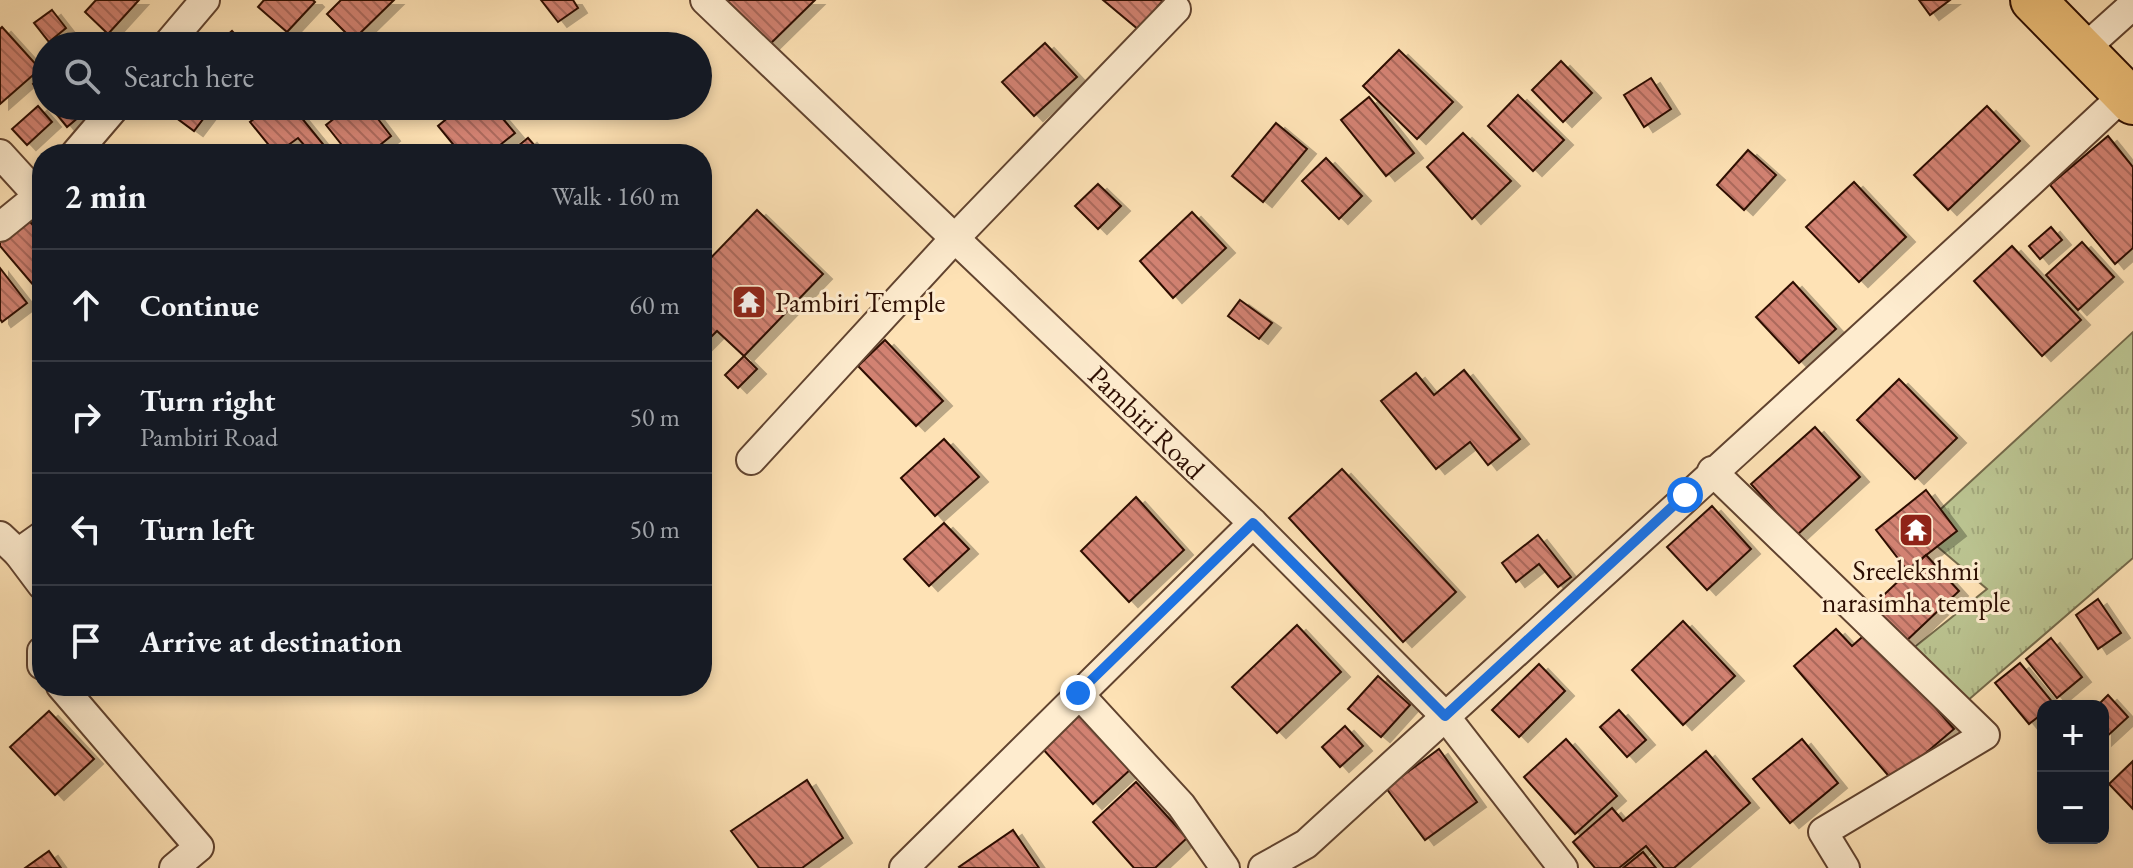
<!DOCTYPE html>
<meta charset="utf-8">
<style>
:root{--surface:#171b24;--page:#20242c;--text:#f1f3f6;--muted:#9ea1a6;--line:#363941}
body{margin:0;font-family:"EB Garamond",serif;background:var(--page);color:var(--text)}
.controls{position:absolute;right:24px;bottom:24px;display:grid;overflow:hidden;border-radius:16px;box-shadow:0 4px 12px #0003}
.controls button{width:72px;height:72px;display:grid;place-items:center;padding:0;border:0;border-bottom:2px solid var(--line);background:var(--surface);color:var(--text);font:40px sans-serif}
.stop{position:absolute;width:24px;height:24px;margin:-18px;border:6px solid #1a73e8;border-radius:50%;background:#fff}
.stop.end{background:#1a73e8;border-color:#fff;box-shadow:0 2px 8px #0008}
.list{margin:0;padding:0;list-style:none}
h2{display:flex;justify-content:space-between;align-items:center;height:104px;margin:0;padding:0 32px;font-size:34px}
h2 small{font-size:26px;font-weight:400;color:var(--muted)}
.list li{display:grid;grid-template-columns:52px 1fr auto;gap:24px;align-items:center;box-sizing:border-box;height:112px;padding:0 32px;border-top:2px solid var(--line)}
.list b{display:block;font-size:30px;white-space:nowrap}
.list p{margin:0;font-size:26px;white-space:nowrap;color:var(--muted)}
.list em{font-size:26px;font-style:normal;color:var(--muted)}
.icon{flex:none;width:44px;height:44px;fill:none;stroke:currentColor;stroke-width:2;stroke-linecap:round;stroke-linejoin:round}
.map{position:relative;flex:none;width:2133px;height:868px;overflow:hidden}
.search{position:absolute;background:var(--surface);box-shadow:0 4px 12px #0003;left:32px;top:32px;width:680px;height:88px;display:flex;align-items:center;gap:20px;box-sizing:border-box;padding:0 28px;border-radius:44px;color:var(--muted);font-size:30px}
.panel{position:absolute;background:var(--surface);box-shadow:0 4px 12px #0003;left:32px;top:144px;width:680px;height:552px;border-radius:32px}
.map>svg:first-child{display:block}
</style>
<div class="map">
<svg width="2133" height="868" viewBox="0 0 2133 868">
<defs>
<pattern id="park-tufts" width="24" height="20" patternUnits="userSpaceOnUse" patternTransform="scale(2)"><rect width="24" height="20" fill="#bbc491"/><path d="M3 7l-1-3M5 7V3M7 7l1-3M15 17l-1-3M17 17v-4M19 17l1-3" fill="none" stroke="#a1a77b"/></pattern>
<pattern id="building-back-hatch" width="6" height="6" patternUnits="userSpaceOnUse" patternTransform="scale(2)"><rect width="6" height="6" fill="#d28272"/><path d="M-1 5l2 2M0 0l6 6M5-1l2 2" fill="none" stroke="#ab695b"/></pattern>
<filter id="shadow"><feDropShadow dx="9" dy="5" stdDeviation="0" flood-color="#0004"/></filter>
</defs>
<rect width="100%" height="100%" fill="#fee2b5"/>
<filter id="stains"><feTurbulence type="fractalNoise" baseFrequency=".0025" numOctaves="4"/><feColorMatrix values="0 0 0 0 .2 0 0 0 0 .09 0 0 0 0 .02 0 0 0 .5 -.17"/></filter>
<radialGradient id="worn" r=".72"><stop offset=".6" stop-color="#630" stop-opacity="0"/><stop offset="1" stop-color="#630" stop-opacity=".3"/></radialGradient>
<polygon fill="url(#park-tufts)" stroke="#74694a" stroke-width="2" points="2133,332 2133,558 1966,702 1911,650 1987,589 1918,530"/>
<g fill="url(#building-back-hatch)" stroke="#2d0e02" stroke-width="2" filter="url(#shadow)">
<polygon points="96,0 139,0 108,34 85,12"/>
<polygon points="264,0 313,0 315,2 287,32 258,7"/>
<polygon points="341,0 394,0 353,40 327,14"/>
<polygon points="541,0 573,0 578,8 558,22"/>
<polygon points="717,0 815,0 765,49"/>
<polygon points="1103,0 1163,0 1139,30"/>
<polygon points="1919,0 1950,0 1930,15"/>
<polygon points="52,10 66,28 49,42 34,23"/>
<polygon points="2,27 40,69 0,104 0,29"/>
<polygon points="232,31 246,46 215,46"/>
<polygon points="1045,43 1077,77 1034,116 1002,82"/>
<polygon points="1399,50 1453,102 1417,139 1363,86"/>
<polygon points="1561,61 1592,93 1563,122 1532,90"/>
<polygon points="46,73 46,101 33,84"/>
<polygon points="1651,78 1671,109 1644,127 1624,95"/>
<polygon points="1518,95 1564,140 1533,171 1488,126"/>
<polygon points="1369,97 1414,153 1386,176 1341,120"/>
<polygon points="38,106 52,122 27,145 12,129"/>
<polygon points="50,106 92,106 67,127"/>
<polygon points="160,106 213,106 194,131"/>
<polygon points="270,106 292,106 331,154 312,154 298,138 276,154 250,122"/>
<polygon points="350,106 368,106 391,136 369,154 349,154 326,125"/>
<polygon points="462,106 492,106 515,133 489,154 461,154 438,126"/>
<polygon points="1987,106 2020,141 1948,210 1914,175"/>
<polygon points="1276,123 1307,149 1263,202 1232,176"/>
<polygon points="1463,133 1511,181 1472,219 1427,167"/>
<polygon points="2108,136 2133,167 2133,248 2115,264 2050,185"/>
<polygon points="528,138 542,154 508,154"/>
<polygon points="1748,150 1776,175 1744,210 1717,185"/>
<polygon points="1326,158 1362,196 1339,219 1302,181"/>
<polygon points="1854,182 1906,237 1859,282 1806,227"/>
<polygon points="1098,184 1121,206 1098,229 1075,206"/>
<polygon points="757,210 823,274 744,356 717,331 702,346 702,267"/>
<polygon points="1192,212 1226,248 1173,298 1140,261"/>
<polygon points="27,218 42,236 42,281 35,287 0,246 0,241"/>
<polygon points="2051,227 2062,240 2040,259 2029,246"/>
<polygon points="2082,242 2114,277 2078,310 2046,275"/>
<polygon points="2012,246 2081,320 2042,356 1974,281"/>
<polygon points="0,268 27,303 2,322 0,319"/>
<polygon points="1793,282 1836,329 1799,363 1756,317"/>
<polygon points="1240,300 1272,323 1259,339 1228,316"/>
<polygon points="885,340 943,401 916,426 858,366"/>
<polygon points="744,356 757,369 738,388 725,375"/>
<polygon points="1464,370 1520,439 1488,465 1470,442 1436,469 1381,401 1416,373 1434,395"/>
<polygon points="1899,379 1957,438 1915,479 1857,420"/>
<polygon points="1815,427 1860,477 1797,535 1751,484"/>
<polygon points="944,439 979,477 935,516 901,478"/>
<polygon points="1342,469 1456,592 1403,642 1289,518"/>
<polygon points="1926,490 1957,531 1907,570 1876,530"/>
<polygon points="1136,497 1184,550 1129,602 1081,551"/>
<polygon points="1712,506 1751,549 1707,590 1667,547"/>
<polygon points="944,523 969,549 929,586 904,559"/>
<polygon points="1538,535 1571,577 1558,587 1539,564 1516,582 1502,563"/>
<polygon points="1926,555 1959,591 1903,644 1870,608"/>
<polygon points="2098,599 2121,633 2098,649 2076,615"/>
<polygon points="1683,621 1735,676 1683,725 1632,670"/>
<polygon points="1297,625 1341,672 1277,733 1232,687"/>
<polygon points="1836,629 1852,646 1869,631 1954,729 1893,781 1794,666"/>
<polygon points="2051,638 2082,677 2057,698 2026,659"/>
<polygon points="2020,663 2054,704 2043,706 2043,713 2029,724 1995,683"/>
<polygon points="1539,664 1565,691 1519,737 1492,710"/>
<polygon points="1378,676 1410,705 1381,737 1348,709"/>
<polygon points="2108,695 2128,717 2103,740 2103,706 2097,706"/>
<polygon points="1619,710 1646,740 1627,757 1600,727"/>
<polygon points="49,711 94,759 55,795 10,747"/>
<polygon points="1081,713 1132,768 1093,804 1042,748"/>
<polygon points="1345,726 1363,746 1340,767 1322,747"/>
<polygon points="1566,739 1617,796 1575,834 1524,777"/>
<polygon points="1802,739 1838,783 1790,823 1753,779"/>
<polygon points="1439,749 1477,802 1425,840 1386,788"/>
<polygon points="1706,751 1750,803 1674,868 1664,868 1646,846 1619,868 1595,868 1573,842 1612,808 1623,821"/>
<polygon points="2133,761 2133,809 2109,784"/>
<polygon points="807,780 843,838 802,868 759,868 731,831"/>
<polygon points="1136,782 1187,838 1155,868 1134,868 1093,822"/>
<polygon points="1013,830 1039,868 960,868 959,867"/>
<polygon points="49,851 61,868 25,868"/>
<polygon points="1643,852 1656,868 1623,868"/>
</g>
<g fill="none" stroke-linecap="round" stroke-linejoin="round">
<g stroke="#61432f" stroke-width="32">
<g id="street">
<polyline points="705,0 1253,523 1445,716 1563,868"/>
<polyline points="166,46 205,0"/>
<polyline points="2084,49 2133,5"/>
<polyline points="0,154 42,200"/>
<polyline points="75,154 116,106"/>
<polyline points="0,227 42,193"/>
<polyline points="751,460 955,238 1176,9"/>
<polyline points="1712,471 1985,735 1823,832 1845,868"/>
<polyline points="0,536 18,553"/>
<polyline points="42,536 18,553 42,585"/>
<polyline points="42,651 42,665"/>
<polyline points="61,686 199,847 174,868"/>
<polyline points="1078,693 1181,805 1225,868"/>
<polyline points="904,868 1253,523"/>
<path d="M1263 868 1306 844C1579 594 1855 347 2125 94"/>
</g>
</g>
<g stroke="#2d0e02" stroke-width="48">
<polyline id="primary" points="2033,0 2133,102"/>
</g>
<use href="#street" stroke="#feeccf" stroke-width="28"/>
<use href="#primary" stroke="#efc17a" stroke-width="44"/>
</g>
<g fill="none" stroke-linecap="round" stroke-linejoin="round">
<polyline stroke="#1a73e8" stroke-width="10" points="1078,693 1253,523 1445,716 1685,495"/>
</g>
<defs>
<g id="temple-square" transform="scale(1.8)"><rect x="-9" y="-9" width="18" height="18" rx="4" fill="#8f2418" stroke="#feeccf"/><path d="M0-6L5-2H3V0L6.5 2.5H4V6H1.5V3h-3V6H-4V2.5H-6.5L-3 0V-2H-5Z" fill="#fff"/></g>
</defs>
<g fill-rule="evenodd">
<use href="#temple-square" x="749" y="302"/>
<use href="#temple-square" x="1916" y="530"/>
</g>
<g text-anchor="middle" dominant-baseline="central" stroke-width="6" stroke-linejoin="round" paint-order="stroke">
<g font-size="28" fill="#2d0e02" stroke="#feeccf" text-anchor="start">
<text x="775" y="302">Pambiri Temple</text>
<text x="1916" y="570" text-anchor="middle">Sreelekshmi<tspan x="1916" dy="32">narasimha temple</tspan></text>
</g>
<g font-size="28" fill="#2d0e02" stroke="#feeccf">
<text transform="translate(1147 422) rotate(44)">Pambiri Road</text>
</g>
</g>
<rect width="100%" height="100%" filter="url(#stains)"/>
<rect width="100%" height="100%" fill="url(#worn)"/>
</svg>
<div class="controls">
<button>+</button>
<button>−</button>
</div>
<div class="stop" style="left:1685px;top:495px"></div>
<div class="stop end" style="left:1078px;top:693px"></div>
<div class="search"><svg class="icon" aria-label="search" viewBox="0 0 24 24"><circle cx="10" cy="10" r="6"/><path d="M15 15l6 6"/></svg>Search here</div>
<section class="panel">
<h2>2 min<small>Walk · 160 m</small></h2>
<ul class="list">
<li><svg class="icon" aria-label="ahead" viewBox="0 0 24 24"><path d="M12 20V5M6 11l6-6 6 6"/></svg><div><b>Continue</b></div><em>60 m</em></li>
<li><svg class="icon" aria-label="right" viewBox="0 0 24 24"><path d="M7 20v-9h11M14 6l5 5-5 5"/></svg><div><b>Turn right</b><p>Pambiri Road</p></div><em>50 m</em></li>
<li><svg class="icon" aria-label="left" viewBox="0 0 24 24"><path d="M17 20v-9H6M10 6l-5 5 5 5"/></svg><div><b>Turn left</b></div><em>50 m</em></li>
<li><svg class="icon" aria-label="arrive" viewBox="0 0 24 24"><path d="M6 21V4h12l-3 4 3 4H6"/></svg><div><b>Arrive at destination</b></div></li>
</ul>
</section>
</div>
